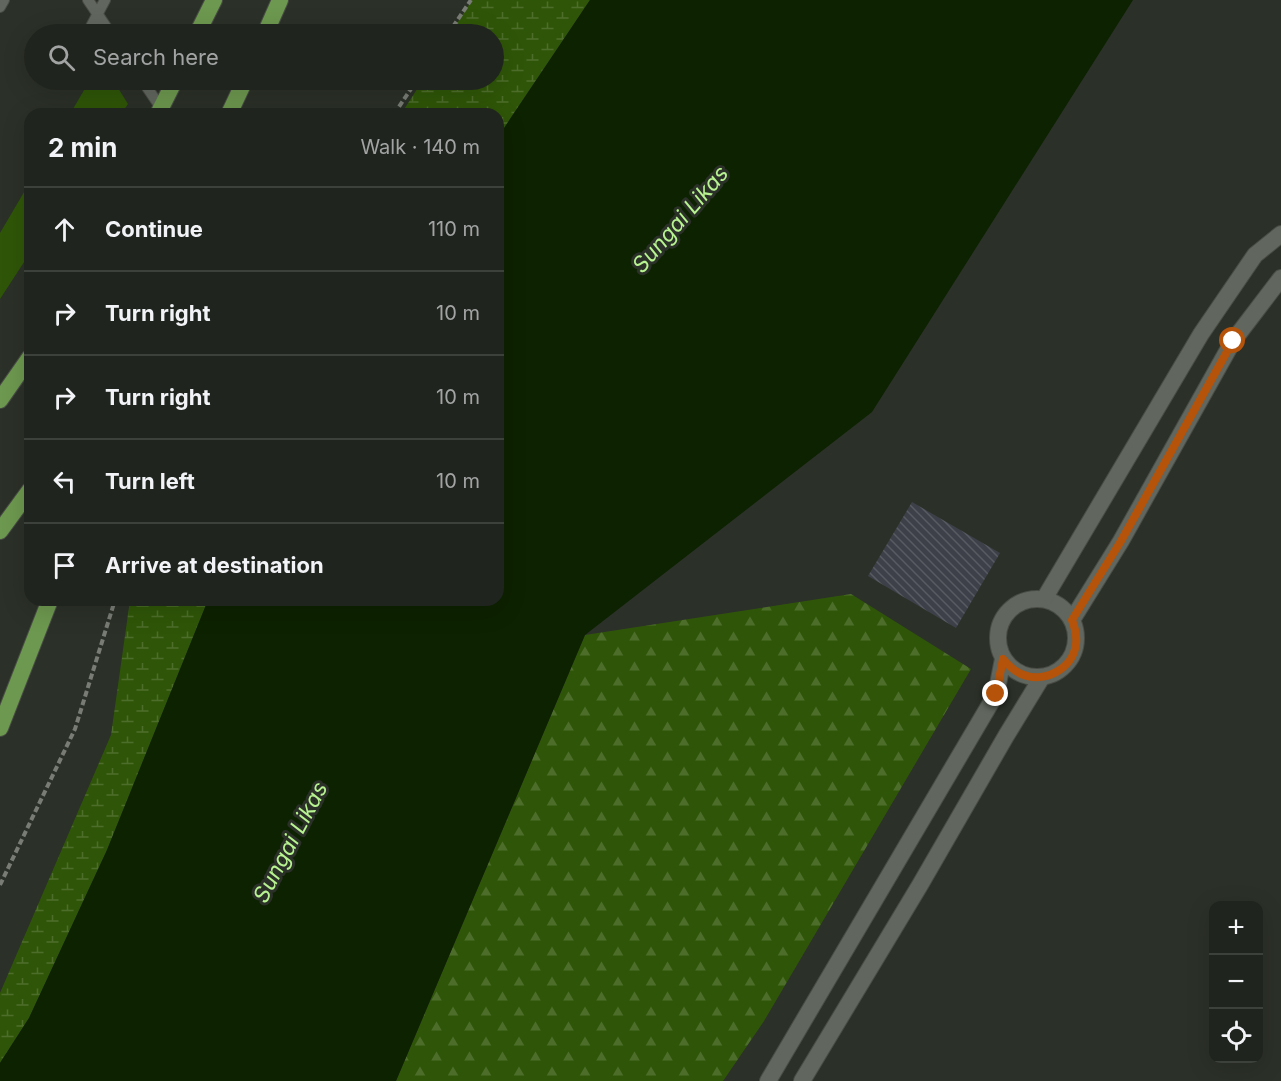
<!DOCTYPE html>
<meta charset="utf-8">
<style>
:root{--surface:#20241e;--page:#282c27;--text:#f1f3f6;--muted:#a2a4a4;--line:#3d413c}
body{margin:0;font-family:Inter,sans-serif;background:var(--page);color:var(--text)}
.controls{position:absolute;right:18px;bottom:18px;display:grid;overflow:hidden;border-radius:12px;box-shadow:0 6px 24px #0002}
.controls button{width:54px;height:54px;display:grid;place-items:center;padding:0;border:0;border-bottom:2px solid var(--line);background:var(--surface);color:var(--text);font:30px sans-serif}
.stop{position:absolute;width:18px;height:18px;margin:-14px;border:4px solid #b45309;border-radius:50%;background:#fff}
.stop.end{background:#b45309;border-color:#fff;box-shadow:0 2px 6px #0008}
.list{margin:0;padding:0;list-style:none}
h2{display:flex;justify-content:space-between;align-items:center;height:78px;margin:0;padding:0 24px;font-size:26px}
h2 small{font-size:20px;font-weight:400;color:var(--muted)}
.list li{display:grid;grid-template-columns:39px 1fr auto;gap:18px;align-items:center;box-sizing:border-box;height:84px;padding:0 24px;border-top:2px solid var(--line)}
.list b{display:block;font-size:22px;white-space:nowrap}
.list em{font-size:20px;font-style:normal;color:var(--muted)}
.icon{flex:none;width:33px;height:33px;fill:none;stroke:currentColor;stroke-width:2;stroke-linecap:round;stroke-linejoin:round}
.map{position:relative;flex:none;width:1281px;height:1081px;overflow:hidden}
.search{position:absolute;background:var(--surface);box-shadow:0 6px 24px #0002;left:24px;top:24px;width:480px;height:66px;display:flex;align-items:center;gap:15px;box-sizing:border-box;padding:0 21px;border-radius:33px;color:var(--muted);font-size:22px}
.panel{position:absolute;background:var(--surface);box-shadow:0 6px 24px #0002;left:24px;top:108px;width:480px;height:498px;border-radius:18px}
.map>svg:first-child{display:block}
</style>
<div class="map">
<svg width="1281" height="1081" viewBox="0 0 1281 1081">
<defs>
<pattern id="forest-firs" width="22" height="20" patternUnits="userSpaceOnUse" patternTransform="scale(1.5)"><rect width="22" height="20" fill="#2f5608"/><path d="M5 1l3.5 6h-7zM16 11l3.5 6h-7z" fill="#4d6e2b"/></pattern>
<pattern id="wetland-marsh" width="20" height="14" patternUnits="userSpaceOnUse" patternTransform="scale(1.5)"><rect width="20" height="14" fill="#2f5608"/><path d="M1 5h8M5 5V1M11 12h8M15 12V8" fill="none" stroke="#4d6e2b"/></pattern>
<pattern id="building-back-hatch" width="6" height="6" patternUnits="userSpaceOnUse" patternTransform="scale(1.5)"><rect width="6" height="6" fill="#3e4049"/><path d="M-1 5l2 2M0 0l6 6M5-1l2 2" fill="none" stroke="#595b63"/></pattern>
</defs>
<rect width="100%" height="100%" fill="#2b3028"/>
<polygon fill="url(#forest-firs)" points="851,594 971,669 764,1021 723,1081 396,1081 585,635"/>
<g fill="url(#wetland-marsh)">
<polygon points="472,0 590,0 498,137 498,114 401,114 423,80 494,80 494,34 450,34"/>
<polygon points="130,600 208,600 107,850 29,1018 0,1063 0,993 111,735"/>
</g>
<g fill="#2f5608">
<polygon points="90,80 113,80 128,104 121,114 70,114"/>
<polygon points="30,182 30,253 0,299 0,233"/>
</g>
<polygon fill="#0d2200" points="590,0 1133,0 872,412 585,635 396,1081 0,1081 0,1063 29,1018 107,850 208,600 498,600 498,137"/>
<polygon fill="url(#building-back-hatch)" points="912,502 1000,553 956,628 868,576"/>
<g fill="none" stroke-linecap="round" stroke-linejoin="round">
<g stroke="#484c45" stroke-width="12">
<g id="service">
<polyline points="88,0 111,34"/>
<polyline points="0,7 4,0"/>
<polyline points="87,34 105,0"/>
<polyline points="142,80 161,108"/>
</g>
</g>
<g stroke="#484c45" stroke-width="18">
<g id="minor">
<circle cx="1037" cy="638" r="39"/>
<polyline points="1044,599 1201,334 1255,255 1281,234"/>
<polyline points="1072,620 1121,541 1233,341 1281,278"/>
<polyline points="768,1081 996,694 1003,659"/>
<polyline points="802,1081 920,885 1006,736 1042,677"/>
</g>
</g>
<g stroke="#484c45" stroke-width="18">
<g id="trunk">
<polyline points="197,34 214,0"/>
<polyline points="265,34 280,0"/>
<polyline points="158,114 175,80"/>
<polyline points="229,114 245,80"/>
<polyline points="0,400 30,357"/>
<polyline points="0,531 30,490"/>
<polyline points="0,728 50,600"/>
</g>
</g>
<g stroke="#787c75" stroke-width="4" stroke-dasharray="6 3" stroke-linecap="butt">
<polyline points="448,34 471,0"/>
<polyline points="394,114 417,80"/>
<polyline points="0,885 75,729 115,600"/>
</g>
<use href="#service" stroke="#61675e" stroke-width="10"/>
<use href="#minor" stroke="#61675e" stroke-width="16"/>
<use href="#trunk" stroke="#6d984f" stroke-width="16"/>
</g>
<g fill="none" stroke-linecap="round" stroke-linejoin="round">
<path stroke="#b45309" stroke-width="8" d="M996 694 1003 659C1008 665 1014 671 1021 674 1044 684 1073 669 1076 644 1077 636 1075 628 1072 620L1121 541 1233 341"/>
</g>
<g text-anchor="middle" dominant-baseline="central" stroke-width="6" stroke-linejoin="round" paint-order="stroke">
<g font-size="22" font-style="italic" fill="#b7f390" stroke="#2b3028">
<text transform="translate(680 219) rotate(-49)">Sungai Likas</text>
<text transform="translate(290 842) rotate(-62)">Sungai Likas</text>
</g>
</g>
</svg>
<div class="controls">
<button>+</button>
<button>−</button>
<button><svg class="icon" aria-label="locate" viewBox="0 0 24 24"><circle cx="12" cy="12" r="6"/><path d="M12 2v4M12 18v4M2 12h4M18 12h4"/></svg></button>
</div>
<div class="stop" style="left:1233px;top:341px"></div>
<div class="stop end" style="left:996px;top:694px"></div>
<div class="search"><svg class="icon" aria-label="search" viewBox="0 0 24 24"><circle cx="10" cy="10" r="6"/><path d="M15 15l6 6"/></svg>Search here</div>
<section class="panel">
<h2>2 min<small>Walk · 140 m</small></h2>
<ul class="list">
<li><svg class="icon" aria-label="ahead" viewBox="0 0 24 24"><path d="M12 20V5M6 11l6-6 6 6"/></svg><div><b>Continue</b></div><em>110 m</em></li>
<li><svg class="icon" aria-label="right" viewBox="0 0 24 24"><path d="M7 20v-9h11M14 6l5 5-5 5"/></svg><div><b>Turn right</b></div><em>10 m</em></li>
<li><svg class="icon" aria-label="right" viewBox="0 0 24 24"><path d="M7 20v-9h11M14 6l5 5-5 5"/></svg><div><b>Turn right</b></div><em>10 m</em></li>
<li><svg class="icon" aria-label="left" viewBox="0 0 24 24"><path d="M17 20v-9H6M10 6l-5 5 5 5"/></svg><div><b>Turn left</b></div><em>10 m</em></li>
<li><svg class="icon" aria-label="arrive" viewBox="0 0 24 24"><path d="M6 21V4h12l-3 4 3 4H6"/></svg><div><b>Arrive at destination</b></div></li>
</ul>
</section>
</div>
